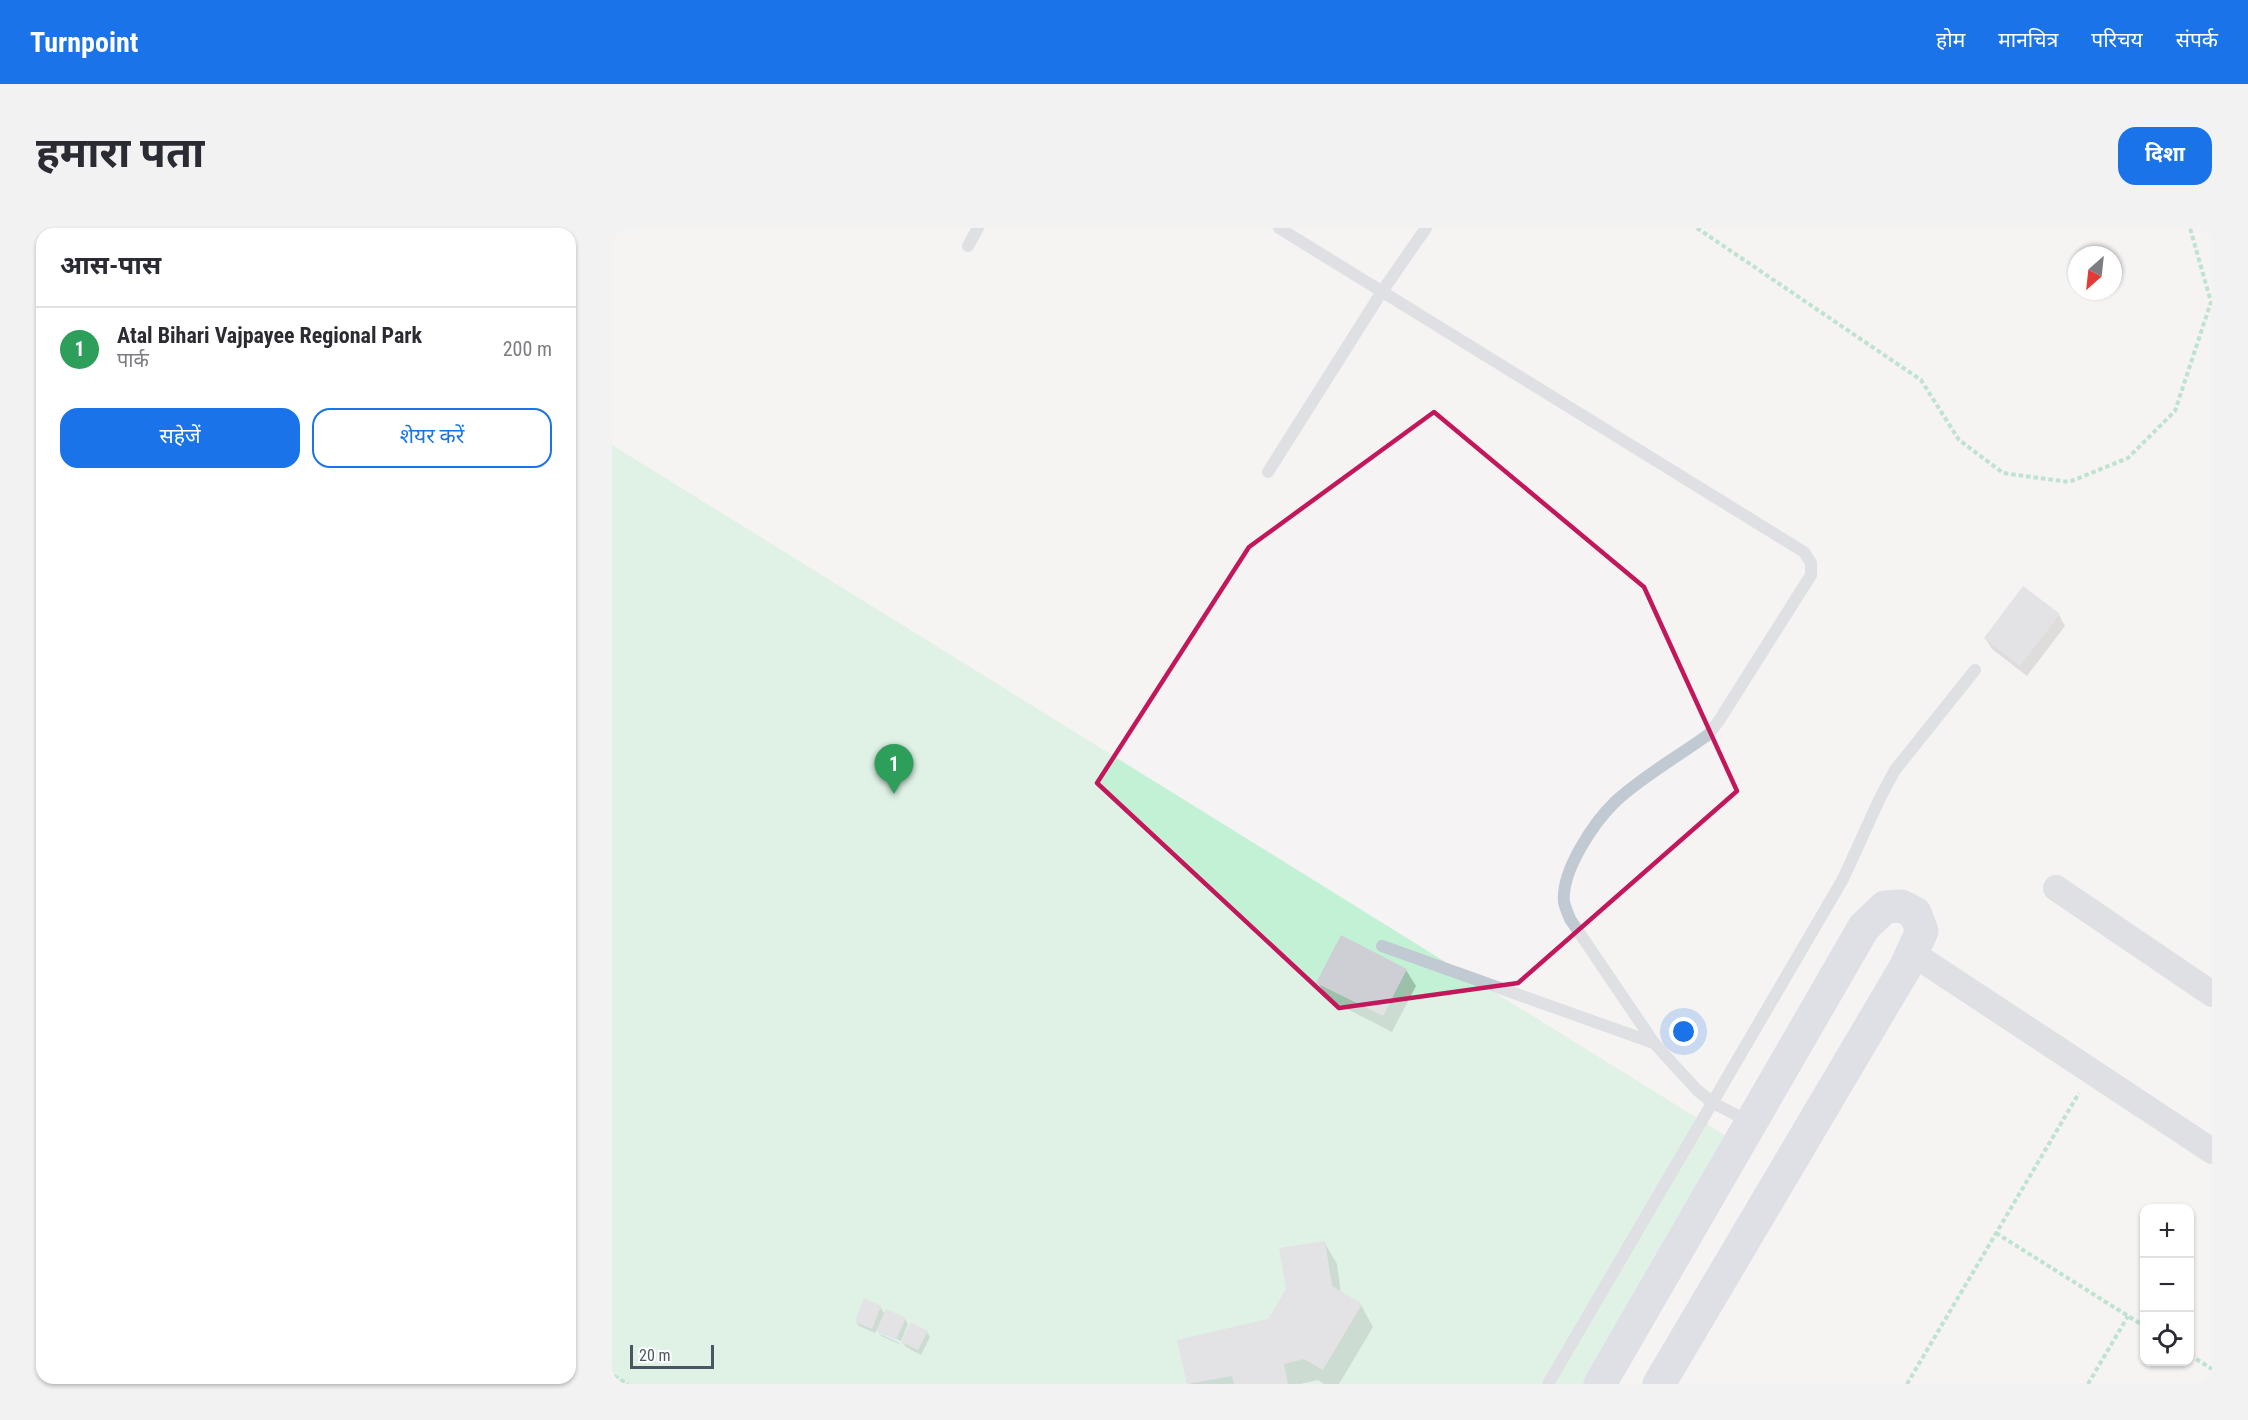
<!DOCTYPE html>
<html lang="hi">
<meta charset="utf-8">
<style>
:root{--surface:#fff;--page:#f2f2f3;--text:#2b2b33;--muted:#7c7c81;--line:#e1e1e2;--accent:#1a73e8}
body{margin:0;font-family:"Roboto Condensed","Noto Sans Devanagari",sans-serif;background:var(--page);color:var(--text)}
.controls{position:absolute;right:18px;bottom:18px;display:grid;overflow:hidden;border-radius:12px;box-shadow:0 2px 4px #0004}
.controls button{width:54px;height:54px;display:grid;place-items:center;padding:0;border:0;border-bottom:2px solid var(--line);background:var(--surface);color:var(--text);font:30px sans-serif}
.compass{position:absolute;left:1456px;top:18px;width:54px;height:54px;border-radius:50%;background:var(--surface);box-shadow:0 2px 4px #0004;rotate:207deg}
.scale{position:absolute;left:18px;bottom:15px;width:84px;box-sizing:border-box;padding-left:6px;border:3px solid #4a5661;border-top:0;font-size:16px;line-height:21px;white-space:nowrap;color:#4a5661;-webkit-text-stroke:4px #fff;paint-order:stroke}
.you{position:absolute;left:1072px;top:804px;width:21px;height:21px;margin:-15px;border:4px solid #fff;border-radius:50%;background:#1a73e8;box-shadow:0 0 0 9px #1a73e833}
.badge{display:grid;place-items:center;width:39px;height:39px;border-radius:50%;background:var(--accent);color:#fff;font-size:20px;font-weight:700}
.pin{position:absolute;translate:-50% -50px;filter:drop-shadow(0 2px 3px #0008)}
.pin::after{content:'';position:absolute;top:32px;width:21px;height:18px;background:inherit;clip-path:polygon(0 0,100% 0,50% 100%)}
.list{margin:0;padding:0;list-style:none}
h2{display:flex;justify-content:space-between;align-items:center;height:78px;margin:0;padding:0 24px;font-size:26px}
h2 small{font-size:20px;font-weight:400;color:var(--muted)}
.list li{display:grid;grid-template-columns:39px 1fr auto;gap:18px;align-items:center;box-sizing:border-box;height:84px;padding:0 24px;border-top:2px solid var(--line)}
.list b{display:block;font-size:22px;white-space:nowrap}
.list p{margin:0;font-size:20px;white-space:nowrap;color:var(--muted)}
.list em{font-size:20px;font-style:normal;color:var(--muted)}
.actions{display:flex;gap:12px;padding:18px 24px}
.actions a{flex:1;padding:14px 0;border:2px solid var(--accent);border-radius:18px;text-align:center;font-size:21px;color:var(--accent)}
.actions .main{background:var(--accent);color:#fff}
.icon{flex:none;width:33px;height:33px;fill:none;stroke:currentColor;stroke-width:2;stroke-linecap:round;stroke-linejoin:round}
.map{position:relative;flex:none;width:1600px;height:1156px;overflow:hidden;border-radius:18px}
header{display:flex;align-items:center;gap:36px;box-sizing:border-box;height:84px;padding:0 30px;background:var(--accent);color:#fff}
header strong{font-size:28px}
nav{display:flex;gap:33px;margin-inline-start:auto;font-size:21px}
.intro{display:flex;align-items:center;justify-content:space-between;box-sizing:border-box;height:144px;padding:0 36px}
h1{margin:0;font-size:42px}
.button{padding:15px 27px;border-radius:18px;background:var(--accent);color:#fff;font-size:21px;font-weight:700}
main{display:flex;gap:36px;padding:0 36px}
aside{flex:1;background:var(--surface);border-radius:18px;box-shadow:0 2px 4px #0004}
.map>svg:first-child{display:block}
</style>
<header>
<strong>Turnpoint</strong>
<nav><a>होम</a><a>मानचित्र</a><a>परिचय</a><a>संपर्क</a></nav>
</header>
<div class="intro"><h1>हमारा पता</h1><a class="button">दिशा</a></div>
<main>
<aside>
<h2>आस-पास<small></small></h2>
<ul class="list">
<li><span class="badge" style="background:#2e9e5b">1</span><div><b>Atal Bihari Vajpayee Regional Park</b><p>पार्क</p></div><em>200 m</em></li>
</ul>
<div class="actions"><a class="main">सहेजें</a><a>शेयर करें</a></div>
</aside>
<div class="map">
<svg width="1600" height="1156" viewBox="0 0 1600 1156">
<rect width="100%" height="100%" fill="#f5f3f3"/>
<polygon fill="#c3f1d5" points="0,217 1127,916 988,1156 0,1156"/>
<g fill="#0003">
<polygon points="1447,387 1453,398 1415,448 1380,421 1373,410"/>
<polygon points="794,742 804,758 780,804 716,771 706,755"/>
<polygon points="712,1014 725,1036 729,1066 749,1077 761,1099 727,1156 712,1156 706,1152 688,1156 577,1156 567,1113 657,1093"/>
<polygon points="268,1079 273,1087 293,1091 296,1096 289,1113 268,1103 268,1106 265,1101 263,1105 247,1098 244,1094"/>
<polygon points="315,1104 318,1109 309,1127 294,1119 291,1115"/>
<polygon points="268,1106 287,1115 287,1116 269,1108"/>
</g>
<g fill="#cdcfd5">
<polygon points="1411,358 1448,386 1408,438 1372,410"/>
<polygon points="729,707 795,741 771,788 704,755"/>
<polygon points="713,1013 720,1058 750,1076 711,1142 692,1131 672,1136 676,1156 622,1156 620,1148 575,1156 565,1112 656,1091 674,1061 667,1020"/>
<polygon points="252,1070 269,1078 260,1101 243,1094"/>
<polygon points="274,1081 294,1090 284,1112 264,1103"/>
<polygon points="299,1094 316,1103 306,1122 289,1114"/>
</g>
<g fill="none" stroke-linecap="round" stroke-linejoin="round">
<g stroke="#7ad0a6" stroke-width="4" stroke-dasharray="4.5 3" stroke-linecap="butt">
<polyline points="1085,0 1309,152 1347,212 1391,245 1457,254 1516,230 1563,183 1599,74 1578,0"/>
<polyline points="1384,1005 1532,1098"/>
<polyline points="1578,1127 1600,1141"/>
<polyline points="2,1148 16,1156"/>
<polyline points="1295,1156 1467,865"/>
<polyline points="1476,1156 1516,1088"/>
</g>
<g stroke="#c1cad2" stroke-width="12">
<path d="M667 0 1192 324 1199 335V347L1108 491 1097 506C1067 528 1031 548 1004 573 982 594 949 643 952 674 953 679 956 686 958 691L1042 815 1085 862 1101 875 1138 894"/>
<polyline points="356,18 366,0"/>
<polyline points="656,244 771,62 814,0"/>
<polyline points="770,718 1042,815"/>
<polyline points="936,1156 1231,651 1268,570 1283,542 1363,442"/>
</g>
<g stroke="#c1cad2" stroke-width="26">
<polyline points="1444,660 1600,766"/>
<polyline points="1300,725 1600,923"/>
</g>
<polyline stroke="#c1cbd6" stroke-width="33" points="988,1156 1252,699 1273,679 1289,678 1303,685 1310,703 1293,740 1047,1156"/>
</g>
<path d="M0 0H1600V1156H0ZM822 184 1032 359 1125 563 906 755 727 780 485 555 637 319Z" fill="#f5f3f3" fill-opacity=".55" fill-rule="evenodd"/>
<path fill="none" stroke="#c2185b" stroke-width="4.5" stroke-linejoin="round" d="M822 184 1032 359 1125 563 906 755 727 780 485 555 637 319Z"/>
</svg>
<div class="controls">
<button>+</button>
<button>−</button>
<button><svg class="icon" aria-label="locate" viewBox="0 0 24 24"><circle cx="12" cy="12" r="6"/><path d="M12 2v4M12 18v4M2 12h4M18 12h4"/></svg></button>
</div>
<svg class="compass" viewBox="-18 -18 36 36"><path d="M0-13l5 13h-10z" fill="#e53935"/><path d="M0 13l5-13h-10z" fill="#7c7c81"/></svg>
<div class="scale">20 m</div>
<div class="you"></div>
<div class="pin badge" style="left:282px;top:566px;background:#2e9e5b">1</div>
</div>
</main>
